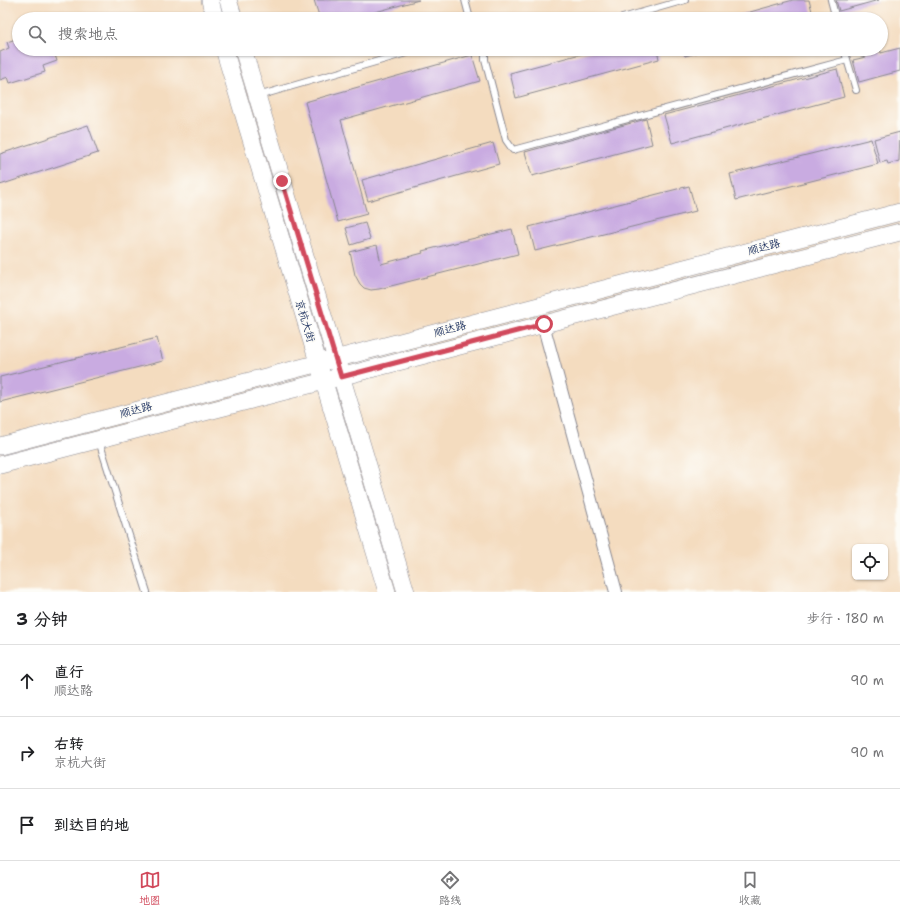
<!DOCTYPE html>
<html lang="zh">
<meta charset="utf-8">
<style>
:root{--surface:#fff;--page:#f2f2f2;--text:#202124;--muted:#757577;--line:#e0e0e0;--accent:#d1495b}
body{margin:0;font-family:"Shantell Sans","LXGW WenKai TC",sans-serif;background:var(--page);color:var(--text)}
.controls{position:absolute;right:12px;bottom:12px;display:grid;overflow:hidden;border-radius:6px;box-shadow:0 1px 3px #0004}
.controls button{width:36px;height:36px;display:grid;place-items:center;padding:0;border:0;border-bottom:1px solid var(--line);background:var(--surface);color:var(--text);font:20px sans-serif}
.stop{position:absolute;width:12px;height:12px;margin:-9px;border:3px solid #d1495b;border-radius:50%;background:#fff}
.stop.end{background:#d1495b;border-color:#fff;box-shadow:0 1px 4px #0008}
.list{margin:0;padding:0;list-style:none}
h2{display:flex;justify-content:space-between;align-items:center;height:52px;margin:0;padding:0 16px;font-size:17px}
h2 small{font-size:13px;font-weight:400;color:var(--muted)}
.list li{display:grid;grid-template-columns:26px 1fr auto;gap:12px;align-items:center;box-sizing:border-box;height:72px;padding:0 16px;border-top:1px solid var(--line)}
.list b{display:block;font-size:15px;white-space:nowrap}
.list p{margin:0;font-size:13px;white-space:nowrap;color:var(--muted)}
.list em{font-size:13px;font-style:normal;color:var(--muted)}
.icon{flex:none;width:22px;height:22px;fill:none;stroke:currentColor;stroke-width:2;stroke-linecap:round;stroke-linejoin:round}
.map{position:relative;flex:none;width:900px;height:592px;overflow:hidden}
.search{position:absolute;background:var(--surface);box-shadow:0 1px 3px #0004;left:12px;right:12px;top:12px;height:44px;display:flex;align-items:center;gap:10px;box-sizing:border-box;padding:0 14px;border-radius:22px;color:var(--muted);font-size:15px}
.sheet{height:268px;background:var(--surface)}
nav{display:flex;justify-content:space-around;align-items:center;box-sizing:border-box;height:56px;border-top:1px solid var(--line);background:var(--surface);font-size:11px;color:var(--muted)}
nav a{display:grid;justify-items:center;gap:2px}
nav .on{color:var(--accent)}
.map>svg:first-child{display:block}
</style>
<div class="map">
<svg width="900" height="592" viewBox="0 0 900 592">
<rect width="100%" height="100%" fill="#fdfcf7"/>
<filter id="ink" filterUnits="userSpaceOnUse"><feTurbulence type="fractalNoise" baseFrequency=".025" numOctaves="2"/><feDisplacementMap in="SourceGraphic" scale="8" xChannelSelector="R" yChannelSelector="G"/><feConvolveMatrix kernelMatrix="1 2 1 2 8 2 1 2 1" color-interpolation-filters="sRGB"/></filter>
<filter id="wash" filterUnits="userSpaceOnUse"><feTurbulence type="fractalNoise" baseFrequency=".012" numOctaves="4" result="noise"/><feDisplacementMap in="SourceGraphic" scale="16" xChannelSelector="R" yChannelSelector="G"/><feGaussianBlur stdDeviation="0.9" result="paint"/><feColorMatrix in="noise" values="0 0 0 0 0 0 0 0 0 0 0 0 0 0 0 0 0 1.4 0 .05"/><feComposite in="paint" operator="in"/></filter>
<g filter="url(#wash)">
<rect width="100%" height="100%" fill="#f4dcbf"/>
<g id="blocks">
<g fill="#c9abe1">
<polygon points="314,0 419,0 350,19 320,19"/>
<polygon points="793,0 809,0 814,19 725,19"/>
<polygon points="836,0 879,0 839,11"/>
<polygon points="19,38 19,49 53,49 57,61 43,66 45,72 10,83 8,77 0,80 0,52 9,48 7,42"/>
<polygon points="900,48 900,71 859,82 853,60 866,57 865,53 878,49 880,49 881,53"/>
<polygon points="599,49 657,49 659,59 516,98 510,73"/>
<polygon points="683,49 710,49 685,56"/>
<polygon points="472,55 480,81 341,120 367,214 338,222 305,102"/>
<polygon points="837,69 844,97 672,143 664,115"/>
<polygon points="646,119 652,144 532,176 525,152"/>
<polygon points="88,125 98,153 0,185 0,154"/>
<polygon points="900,132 899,161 888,164 887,161 880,163 874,139"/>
<polygon points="871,139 878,164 736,200 730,174"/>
<polygon points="493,143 499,164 368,201 362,180"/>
<polygon points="689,186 696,211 535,251 529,227"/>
<polygon points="365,223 370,239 351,245 346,228"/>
<polygon points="512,229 518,254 379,289 371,290 364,288 360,284 355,275 350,252 377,245 381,264 423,253 422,251"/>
<polygon points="157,338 163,361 0,402 0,377"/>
</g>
</g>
</g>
<g filter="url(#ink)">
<use href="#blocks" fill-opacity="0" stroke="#88868e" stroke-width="1"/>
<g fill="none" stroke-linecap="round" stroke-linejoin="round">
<g stroke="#88868e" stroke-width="8">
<g id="lane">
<polyline points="465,0 470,19"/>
<polyline points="831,0 836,19"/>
<polyline points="619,19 685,0"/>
<polyline points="485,49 485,60 506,140 513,150 847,60"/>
<polyline points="844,49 856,90"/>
<polyline points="258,96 420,49"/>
<polyline points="99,441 147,592"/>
</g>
</g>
<g stroke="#88868e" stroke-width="14">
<polyline id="street" points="543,324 616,592"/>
</g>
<g stroke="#88868e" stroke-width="18">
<g id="secondary">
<polyline points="210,0 215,19"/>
<polyline points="228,0 234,19"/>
<polyline points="224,49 387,592"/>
<polyline points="243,49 406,592"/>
<polyline points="0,446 900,212"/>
<polyline points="0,465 900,232"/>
</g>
</g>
<use href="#lane" stroke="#fff" stroke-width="6"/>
<use href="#street" stroke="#fff" stroke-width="12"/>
<use href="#secondary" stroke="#fff" stroke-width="17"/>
</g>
</g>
<g fill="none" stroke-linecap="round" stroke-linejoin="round" filter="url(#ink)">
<polyline stroke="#d1495b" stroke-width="5" points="282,181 341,377 544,324"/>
</g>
<g text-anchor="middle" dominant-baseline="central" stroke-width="3" stroke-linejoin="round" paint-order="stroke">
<g font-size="11" fill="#1b2f5e" stroke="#fdfcf7">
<text transform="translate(764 247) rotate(-15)">顺达路</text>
<text transform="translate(305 321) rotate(73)">京杭大街</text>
<text transform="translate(450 329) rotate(-15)">顺达路</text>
<text transform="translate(136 410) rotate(-15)">顺达路</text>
</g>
</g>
</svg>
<div class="controls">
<button><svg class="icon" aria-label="locate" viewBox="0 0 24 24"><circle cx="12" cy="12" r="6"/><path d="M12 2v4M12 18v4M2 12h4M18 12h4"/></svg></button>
</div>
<div class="stop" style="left:544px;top:324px"></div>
<div class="stop end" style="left:282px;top:181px"></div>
<div class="search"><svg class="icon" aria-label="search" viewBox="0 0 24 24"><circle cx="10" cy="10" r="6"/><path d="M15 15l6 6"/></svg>搜索地点</div>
</div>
<section class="sheet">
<h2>3 分钟<small>步行 · 180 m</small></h2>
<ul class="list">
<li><svg class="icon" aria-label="ahead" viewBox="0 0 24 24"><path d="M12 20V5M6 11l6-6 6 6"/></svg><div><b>直行</b><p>顺达路</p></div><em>90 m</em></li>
<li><svg class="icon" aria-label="right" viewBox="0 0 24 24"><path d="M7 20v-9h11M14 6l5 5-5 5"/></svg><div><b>右转</b><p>京杭大街</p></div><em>90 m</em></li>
<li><svg class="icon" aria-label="arrive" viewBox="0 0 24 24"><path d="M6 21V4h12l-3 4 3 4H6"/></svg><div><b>到达目的地</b></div></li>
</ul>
</section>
<nav>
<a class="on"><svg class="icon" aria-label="map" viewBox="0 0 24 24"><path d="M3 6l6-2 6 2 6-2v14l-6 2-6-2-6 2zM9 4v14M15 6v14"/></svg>地图</a>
<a><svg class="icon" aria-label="directions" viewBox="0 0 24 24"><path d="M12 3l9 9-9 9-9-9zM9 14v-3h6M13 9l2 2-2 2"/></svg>路线</a>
<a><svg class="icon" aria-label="saved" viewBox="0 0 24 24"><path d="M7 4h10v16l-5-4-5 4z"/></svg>收藏</a>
</nav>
